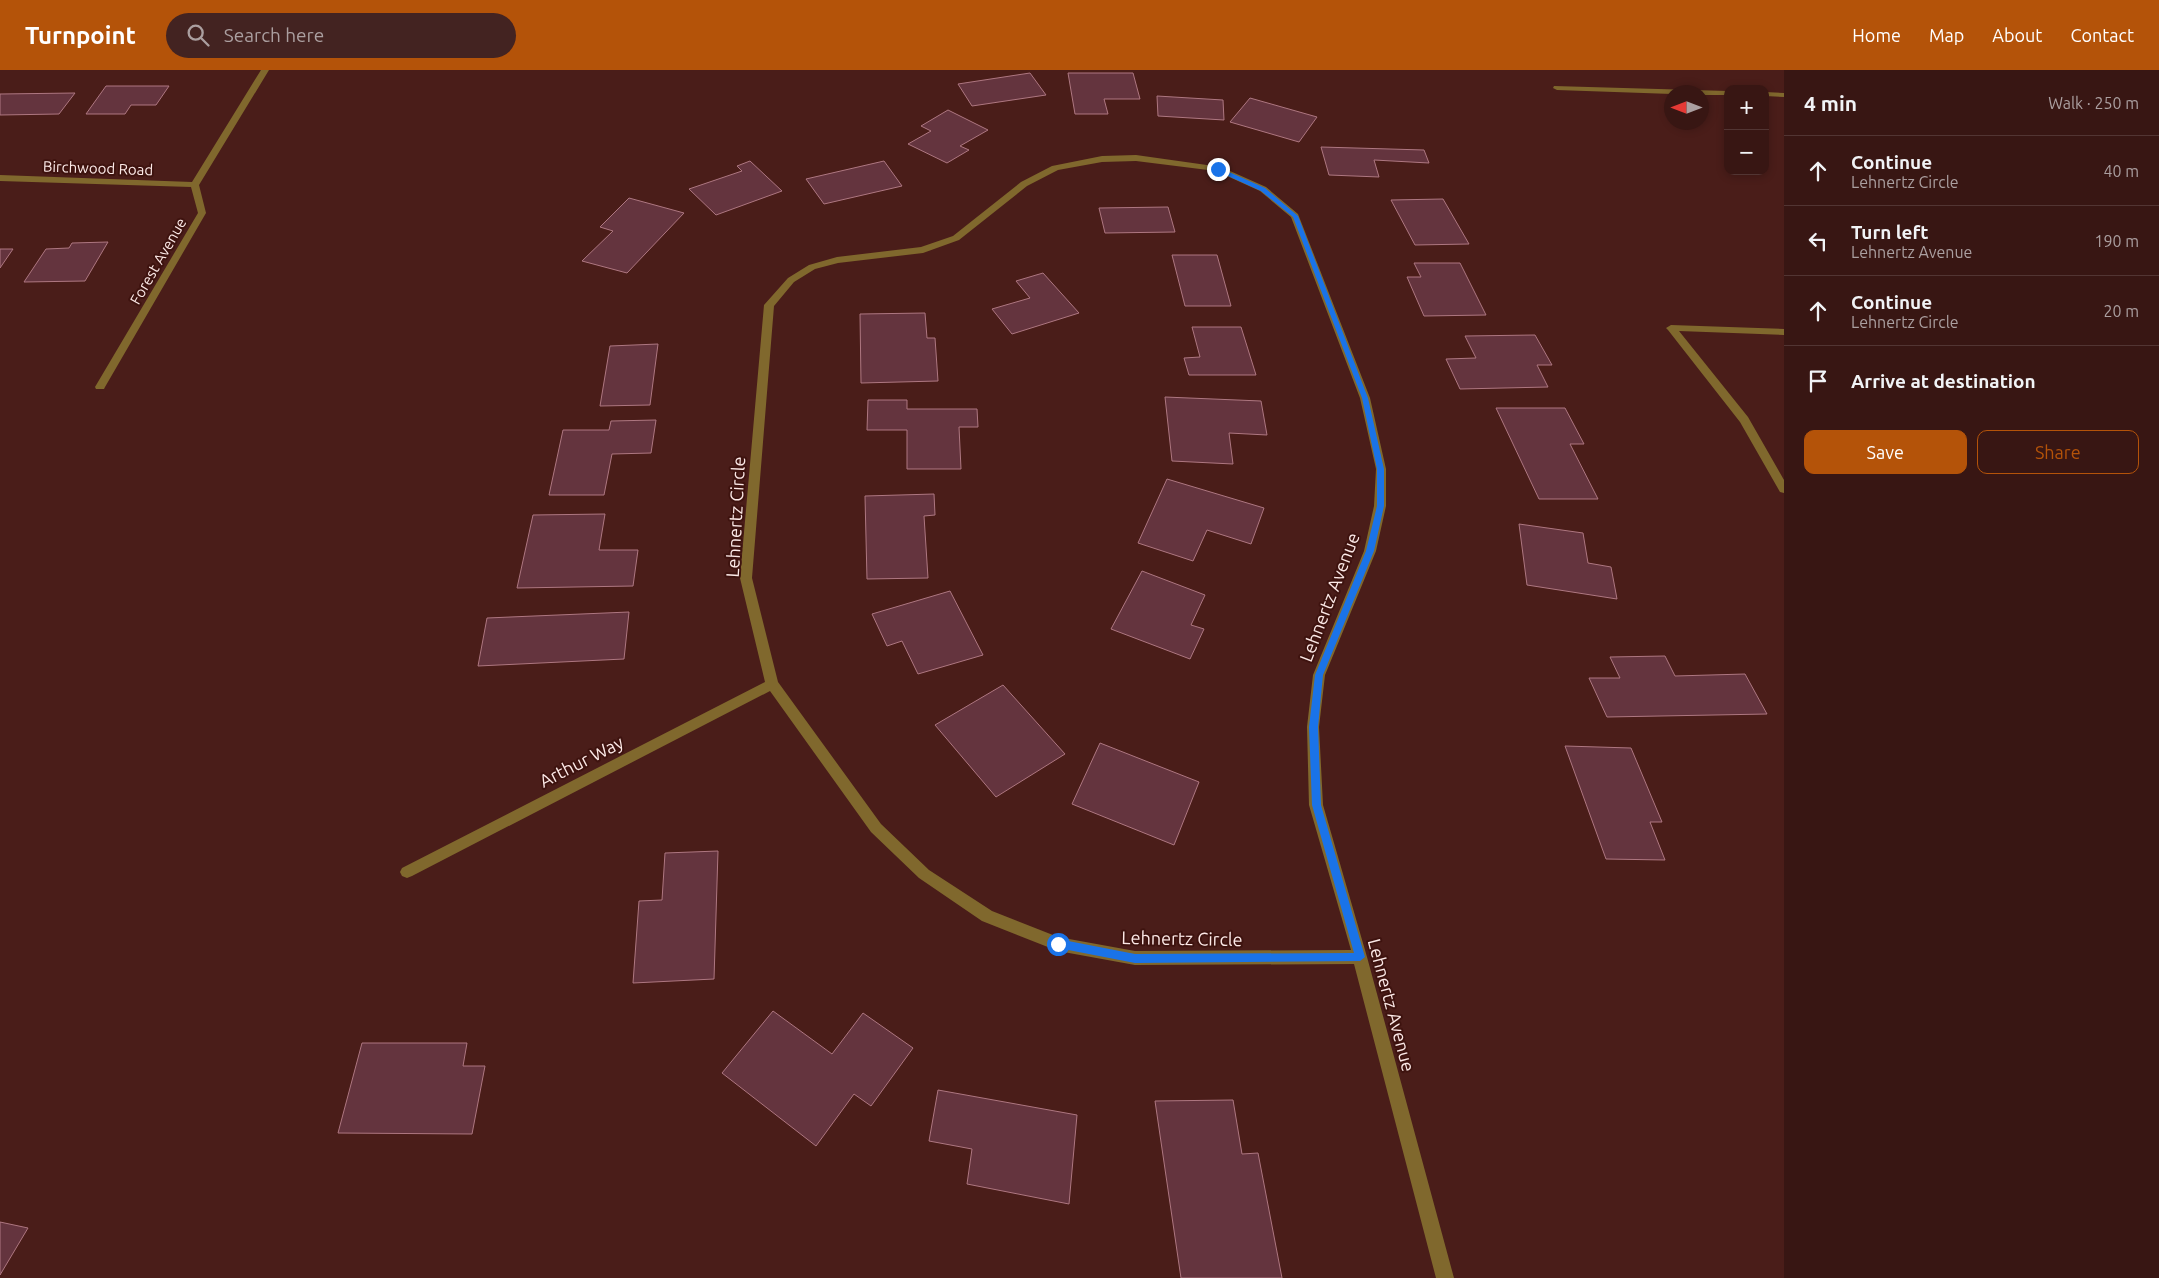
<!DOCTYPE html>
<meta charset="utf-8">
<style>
:root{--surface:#381613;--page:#432321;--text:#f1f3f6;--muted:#ab9fa0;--line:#523533;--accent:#b45309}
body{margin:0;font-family:Ubuntu,sans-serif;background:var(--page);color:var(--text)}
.controls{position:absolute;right:15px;top:15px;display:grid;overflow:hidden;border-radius:10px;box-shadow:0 2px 8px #0003}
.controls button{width:45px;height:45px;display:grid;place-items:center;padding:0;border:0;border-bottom:1px solid var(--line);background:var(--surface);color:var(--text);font:25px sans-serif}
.compass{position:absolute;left:1664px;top:15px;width:45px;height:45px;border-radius:50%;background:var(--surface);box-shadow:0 2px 8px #0003;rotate:270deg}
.stop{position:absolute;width:15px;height:15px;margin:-11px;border:4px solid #1a73e8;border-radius:50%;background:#fff}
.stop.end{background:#1a73e8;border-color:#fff;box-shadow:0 1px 5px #0008}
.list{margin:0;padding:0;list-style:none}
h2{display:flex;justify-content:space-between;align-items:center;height:65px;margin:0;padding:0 20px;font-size:21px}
h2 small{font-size:16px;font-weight:400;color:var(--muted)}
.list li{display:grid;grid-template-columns:32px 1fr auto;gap:15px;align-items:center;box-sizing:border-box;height:70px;padding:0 20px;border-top:1px solid var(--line)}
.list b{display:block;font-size:19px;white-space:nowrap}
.list p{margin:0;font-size:16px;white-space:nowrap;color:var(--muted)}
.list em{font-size:16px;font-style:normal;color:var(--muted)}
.actions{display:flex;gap:10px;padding:15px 20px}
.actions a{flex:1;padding:11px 0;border:1px solid var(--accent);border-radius:10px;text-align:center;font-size:18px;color:var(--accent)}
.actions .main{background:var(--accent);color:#fff}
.icon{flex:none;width:28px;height:28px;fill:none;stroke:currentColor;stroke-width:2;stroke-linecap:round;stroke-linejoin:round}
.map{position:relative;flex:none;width:1784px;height:1208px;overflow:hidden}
header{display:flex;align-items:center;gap:30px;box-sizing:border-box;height:70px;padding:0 25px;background:var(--accent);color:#fff}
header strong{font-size:24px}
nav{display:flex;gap:28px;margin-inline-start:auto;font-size:18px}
.search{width:350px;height:45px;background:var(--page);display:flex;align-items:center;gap:12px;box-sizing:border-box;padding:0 18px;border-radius:28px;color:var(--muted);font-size:19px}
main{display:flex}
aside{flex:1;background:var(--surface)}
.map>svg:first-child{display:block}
</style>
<header>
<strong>Turnpoint</strong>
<div class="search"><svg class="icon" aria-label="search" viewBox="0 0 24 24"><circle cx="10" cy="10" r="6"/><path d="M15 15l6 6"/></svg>Search here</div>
<nav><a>Home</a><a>Map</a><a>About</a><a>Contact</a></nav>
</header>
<main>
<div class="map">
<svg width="1784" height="1208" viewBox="0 0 1784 1208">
<rect width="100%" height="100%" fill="#4a1d19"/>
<g fill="#64343e" stroke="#ae7781">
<polygon points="1030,3 1046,25 972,36 958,14"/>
<polygon points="1068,3 1133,3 1140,29 1104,29 1108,44 1075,44"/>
<polygon points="106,16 169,16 156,35 131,35 125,44 86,44"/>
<polygon points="75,23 59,44 0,45 0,24"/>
<polygon points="1157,26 1223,30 1224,50 1158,46"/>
<polygon points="1250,28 1317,47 1299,72 1230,52"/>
<polygon points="948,40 988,60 960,76 969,80 947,93 908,74 931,61 921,56"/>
<polygon points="1321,77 1424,80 1429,93 1374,90 1379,107 1329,105"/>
<polygon points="750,91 782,121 716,145 689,119 742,101 737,96"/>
<polygon points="884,91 902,116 824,134 806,109"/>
<polygon points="629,128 684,143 627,203 582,191 613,161 600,157"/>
<polygon points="1443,129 1469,174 1415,175 1391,130"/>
<polygon points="1168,137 1175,162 1105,163 1099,138"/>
<polygon points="108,172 85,211 24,212 46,179 69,178 72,173"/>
<polygon points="0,179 13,179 0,198"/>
<polygon points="1172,185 1217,185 1231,236 1185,236"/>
<polygon points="1414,193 1460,193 1486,245 1424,246 1407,207 1421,207"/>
<polygon points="1043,203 1079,243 1012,264 992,239 1030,228 1016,211"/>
<polygon points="925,243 927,268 935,268 938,311 861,313 860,244"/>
<polygon points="1192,257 1241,257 1256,305 1189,305 1184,288 1200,287"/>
<polygon points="1535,265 1552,295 1537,295 1548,317 1460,319 1446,289 1476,288 1465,266"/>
<polygon points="658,274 650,335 600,336 610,276"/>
<polygon points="1165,327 1261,331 1267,365 1229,363 1233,394 1172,391"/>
<polygon points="868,330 907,330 907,339 977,339 978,357 959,357 961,399 907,399 907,360 867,360"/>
<polygon points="1496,338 1565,338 1584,374 1570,374 1598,429 1539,429"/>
<polygon points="656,350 651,383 612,384 604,425 549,425 563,360 609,360 611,351"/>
<polygon points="1167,409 1264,438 1251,474 1207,460 1193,491 1138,473"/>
<polygon points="934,424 935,445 924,446 928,508 867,509 865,426"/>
<polygon points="605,444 599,480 638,480 633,516 517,518 533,445"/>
<polygon points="1519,454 1583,463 1588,493 1611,497 1617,529 1527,515"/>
<polygon points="1142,501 1205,525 1191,555 1204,559 1190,589 1111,559"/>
<polygon points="950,521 983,585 918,604 902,571 887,576 872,544"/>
<polygon points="629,542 624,589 478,596 487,548"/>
<polygon points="1665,586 1675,606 1745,604 1767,644 1607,647 1589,608 1620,608 1610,587"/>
<polygon points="1003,615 1065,684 996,727 935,655"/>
<polygon points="1100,673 1199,712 1174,775 1072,734"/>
<polygon points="1565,676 1631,678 1662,752 1650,752 1665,790 1606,789"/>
<polygon points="718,781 714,909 633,913 639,831 662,830 665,783"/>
<polygon points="773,941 832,984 863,943 913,978 871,1036 854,1024 816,1076 722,1003"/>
<polygon points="362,973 467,973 463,996 485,996 472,1064 338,1063"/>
<polygon points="938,1020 1077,1045 1069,1134 967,1114 972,1079 929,1071"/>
<polygon points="1233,1030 1242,1084 1258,1083 1282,1208 1181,1208 1155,1031"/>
<polygon points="0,1152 28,1158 0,1205"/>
</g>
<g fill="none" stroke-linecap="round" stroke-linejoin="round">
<g fill="#80682d" fill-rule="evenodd">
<polygon points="1554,16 1728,21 1728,25 1702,25 1702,22 1672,24 1557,20 1553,18"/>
<polygon points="1765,22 1784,23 1784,27 1765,26"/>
</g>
<g fill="#80682d" fill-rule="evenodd">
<polygon points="261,0 269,0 199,115 206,143 105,317 104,319 96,319 95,317 198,143 191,117 0,111 0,105 192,112"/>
<path d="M1136 85 1221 97 1266 117 1298 144 1370 328 1386 399V436L1376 481 1325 605 1319 657 1323 735 1367 887 1454 1208H1436L1354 894 1135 895 1058 881 982 851 919 808 871 762 770 621 412 806 407 808 402 806 400 802 402 798 765 612 740 508 764 235 788 208 809 195 837 187 921 177 953 166 1021 112 1052 96 1102 86ZM1136 91 1216 101 1260 121 1291 147 1360 328 1376 399 1374 436 1364 481 1313 605 1307 657 1309 735 1351 880 1135 881 1058 867 992 841 929 800 881 754 778 612 752 508 774 236 794 212 815 199 838 193 923 183 959 170 1027 116 1058 100 1102 92Z"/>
<polygon points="1671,255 1784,259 1784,265 1679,261 1748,347 1784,410 1784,423 1780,422 1740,352 1668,260 1666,258"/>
</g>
</g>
<polygon fill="#1a73e8" points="1217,98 1220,98 1265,118 1298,146 1368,328 1384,399 1384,436 1374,481 1323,605 1318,657 1321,735 1365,887 1360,891 1135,893 1058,878 1053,874 1058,869 1135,884 1354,883 1312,735 1309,657 1315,605 1366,481 1377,436 1377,399 1362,328 1293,147 1261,121 1217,101"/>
<g text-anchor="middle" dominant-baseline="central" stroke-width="4" stroke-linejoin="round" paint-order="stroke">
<g font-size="15" fill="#fce9e7" stroke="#3e130f">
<text transform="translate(98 98) rotate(2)">Birchwood Road</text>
<text transform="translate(158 191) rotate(-60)">Forest Avenue</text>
</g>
<g font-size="18" fill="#fce9e7" stroke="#3e130f">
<text transform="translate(735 447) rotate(-87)">Lehnertz Circle</text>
<text transform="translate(1329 527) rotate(-69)">Lehnertz Avenue</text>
<text transform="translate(581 691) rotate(-27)">Arthur Way</text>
<text transform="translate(1182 868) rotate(1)">Lehnertz Circle</text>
<text transform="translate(1392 935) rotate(75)">Lehnertz Avenue</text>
</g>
</g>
</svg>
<div class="controls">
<button>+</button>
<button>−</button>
</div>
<svg class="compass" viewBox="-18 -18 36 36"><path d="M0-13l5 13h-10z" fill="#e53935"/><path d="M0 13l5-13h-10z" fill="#ab9fa0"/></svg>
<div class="stop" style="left:1058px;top:874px"></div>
<div class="stop end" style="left:1218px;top:99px"></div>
</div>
<aside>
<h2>4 min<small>Walk · 250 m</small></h2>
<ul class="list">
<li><svg class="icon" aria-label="ahead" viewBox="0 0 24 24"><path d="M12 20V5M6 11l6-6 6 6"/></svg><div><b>Continue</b><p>Lehnertz Circle</p></div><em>40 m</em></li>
<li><svg class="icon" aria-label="left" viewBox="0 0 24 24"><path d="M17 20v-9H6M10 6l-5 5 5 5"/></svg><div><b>Turn left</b><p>Lehnertz Avenue</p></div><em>190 m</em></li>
<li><svg class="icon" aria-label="ahead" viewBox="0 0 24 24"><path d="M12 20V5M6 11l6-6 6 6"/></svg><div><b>Continue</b><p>Lehnertz Circle</p></div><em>20 m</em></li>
<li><svg class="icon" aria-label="arrive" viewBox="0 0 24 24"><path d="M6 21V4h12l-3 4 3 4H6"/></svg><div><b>Arrive at destination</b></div></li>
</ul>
<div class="actions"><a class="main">Save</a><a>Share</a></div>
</aside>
</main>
